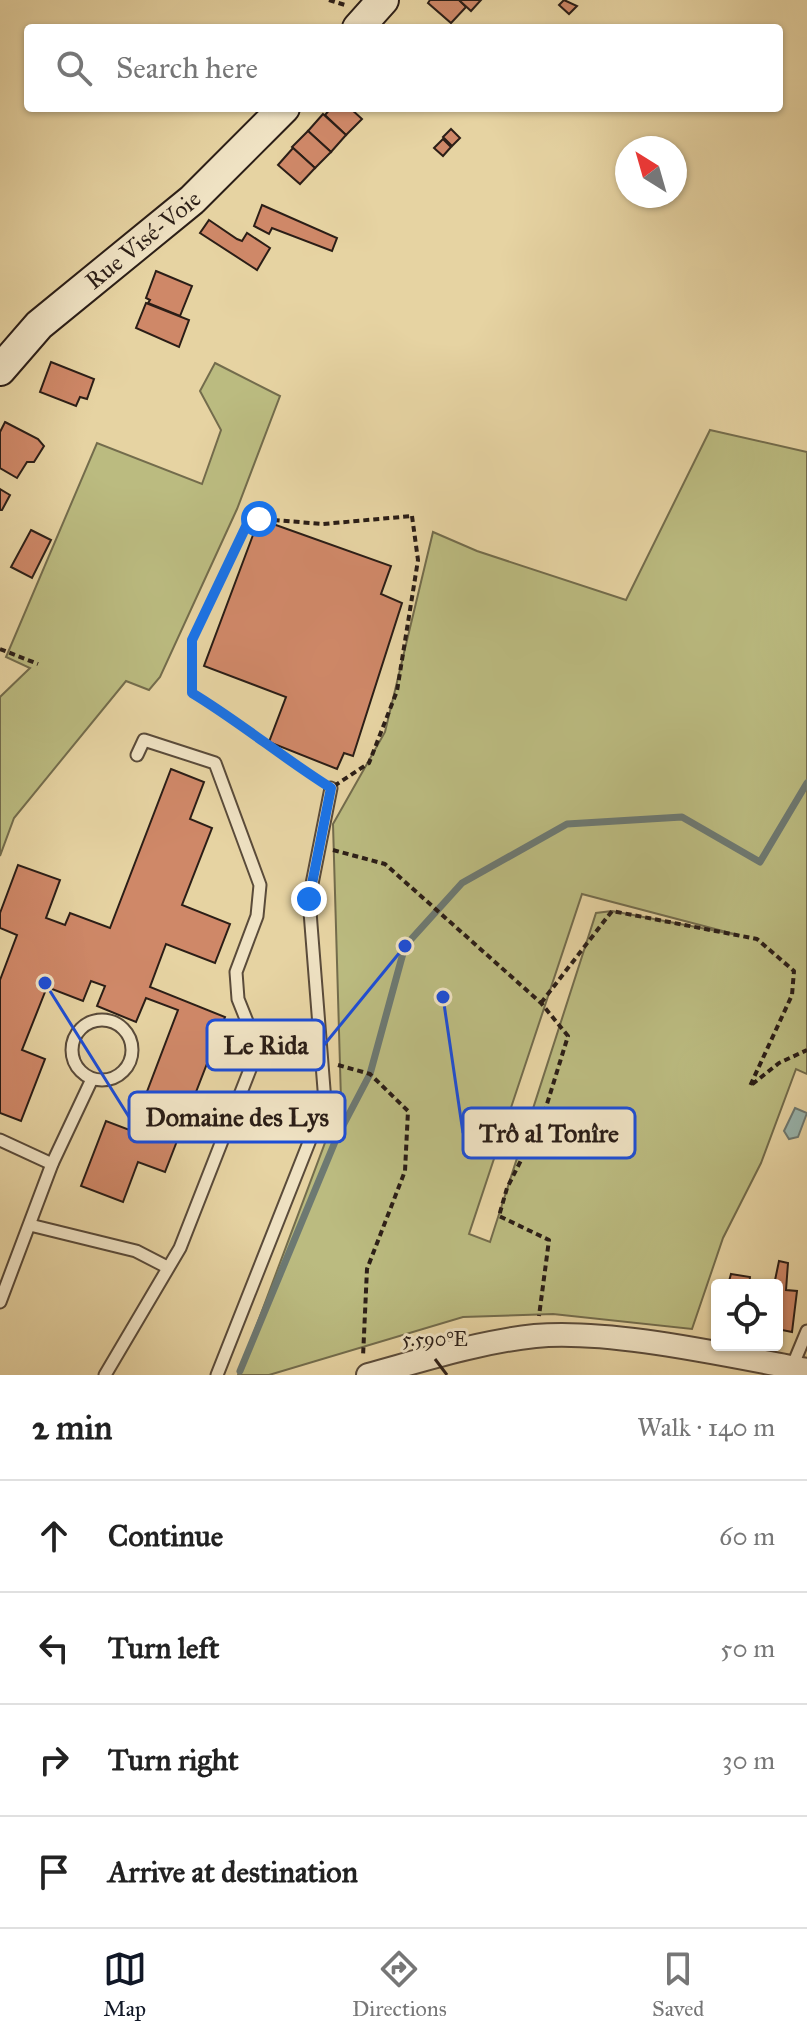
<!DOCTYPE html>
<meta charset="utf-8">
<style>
:root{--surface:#fff;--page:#f2f2f2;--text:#222;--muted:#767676;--line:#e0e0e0;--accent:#111827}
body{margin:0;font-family:"IM FELL Great Primer",serif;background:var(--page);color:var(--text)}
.controls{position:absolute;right:24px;bottom:24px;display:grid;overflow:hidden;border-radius:8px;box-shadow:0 2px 6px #0004}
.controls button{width:72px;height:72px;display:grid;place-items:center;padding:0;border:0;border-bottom:2px solid var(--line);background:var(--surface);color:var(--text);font:40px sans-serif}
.compass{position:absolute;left:615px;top:136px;width:72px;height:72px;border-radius:50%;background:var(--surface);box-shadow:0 2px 6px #0004;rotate:323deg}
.stop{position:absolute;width:24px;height:24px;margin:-18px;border:6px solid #1a73e8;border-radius:50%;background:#fff}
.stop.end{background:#1a73e8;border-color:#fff;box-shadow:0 2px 8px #0008}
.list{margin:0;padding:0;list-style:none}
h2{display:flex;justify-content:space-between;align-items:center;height:104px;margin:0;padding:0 32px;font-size:34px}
h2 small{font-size:26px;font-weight:400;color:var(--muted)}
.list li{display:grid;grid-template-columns:52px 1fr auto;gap:24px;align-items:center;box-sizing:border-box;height:112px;padding:0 32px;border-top:2px solid var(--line)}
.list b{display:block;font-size:30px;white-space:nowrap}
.list em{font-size:26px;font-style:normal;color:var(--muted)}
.icon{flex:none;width:44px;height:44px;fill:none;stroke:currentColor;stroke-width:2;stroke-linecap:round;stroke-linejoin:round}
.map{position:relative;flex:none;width:807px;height:1375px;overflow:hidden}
.search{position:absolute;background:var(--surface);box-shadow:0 2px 6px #0004;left:24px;right:24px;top:24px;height:88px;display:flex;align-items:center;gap:20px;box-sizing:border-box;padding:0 28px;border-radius:8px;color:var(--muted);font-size:30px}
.sheet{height:552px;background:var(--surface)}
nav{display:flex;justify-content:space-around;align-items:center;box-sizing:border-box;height:112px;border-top:2px solid var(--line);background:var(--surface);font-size:22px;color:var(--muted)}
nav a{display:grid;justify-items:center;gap:4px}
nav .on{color:var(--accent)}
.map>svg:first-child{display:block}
</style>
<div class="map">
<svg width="807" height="1375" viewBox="0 0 807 1375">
<rect width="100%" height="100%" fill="#e6d3a2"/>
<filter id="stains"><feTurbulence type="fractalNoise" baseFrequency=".0025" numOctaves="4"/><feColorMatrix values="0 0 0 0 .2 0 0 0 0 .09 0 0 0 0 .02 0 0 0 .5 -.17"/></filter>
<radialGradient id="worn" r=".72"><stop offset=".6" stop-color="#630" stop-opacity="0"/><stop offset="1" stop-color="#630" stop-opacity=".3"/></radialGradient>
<g fill="#bbbb80" stroke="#736c4c" stroke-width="2" fill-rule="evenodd">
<polygon points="215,363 280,396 237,509 160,677 149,690 126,681 14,818 0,856 0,697 30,668 6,657 97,443 202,484 221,430 200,391"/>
<path d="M710 430 807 452V1074L796 1069 761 1163 723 1238 692 1329 553 1314 463 1317 269 1375H238L341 1100 333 824 385 732 433 532 477 551 626 600ZM582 894 738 935 612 911 596 913 490 1242 469 1234Z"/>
</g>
<polygon fill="#99b6af" stroke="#6d7972" stroke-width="2" points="795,1108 807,1113 798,1137 789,1139 784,1131"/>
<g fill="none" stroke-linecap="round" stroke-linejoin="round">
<polyline stroke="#6d7972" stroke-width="7" points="240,1371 337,1137 370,1074 405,946 462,883 567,824 682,817 760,862 807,783"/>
</g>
<g fill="#cf8868" stroke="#2b1e17" stroke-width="2">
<polygon points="430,0 459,0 466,7 451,23 428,3"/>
<polygon points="459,0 481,0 471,11"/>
<polygon points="564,0 577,6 569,14 559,5"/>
<polygon points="331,108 350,108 362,119 346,135 325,115"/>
<polygon points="323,114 346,135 331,152 308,131"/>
<polygon points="451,129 460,138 452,146 443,137"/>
<polygon points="308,131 331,152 315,168 292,147"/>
<polygon points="443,139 451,147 443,156 434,148"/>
<polygon points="293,148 315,168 300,184 278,165"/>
<polygon points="262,205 337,238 332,251 272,228 269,234 254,226"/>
<polygon points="209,220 237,239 242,241 247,233 270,248 257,270 200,233"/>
<polygon points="156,271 192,286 180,316 148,303 150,300 146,298"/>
<polygon points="146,303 189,320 179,347 136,328"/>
<polygon points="51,362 94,379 87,399 80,397 76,406 40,392"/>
<polygon points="5,422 38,439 44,446 34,462 27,462 17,478 0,468 0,432"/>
<polygon points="0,489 10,495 2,510 0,510"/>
<polygon points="259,519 391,566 381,594 402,603 353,756 344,753 337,769 269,742 286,697 204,666"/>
<polygon points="31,530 51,540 32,578 11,567"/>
<polygon points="171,769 204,782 190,819 212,828 182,905 230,924 215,963 166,944 150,987 225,1017 165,1172 138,1162 123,1202 81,1186 106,1121 132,1131 178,1010 146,998 136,1022 97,1006 105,986 91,981 83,1001 47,987 22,1050 45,1059 21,1121 0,1113 0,980 17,935 0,928 0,913 18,865 60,880 46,918 65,925 70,913 110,928"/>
<polygon points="779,1261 788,1263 786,1290 797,1291 792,1332 777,1329 777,1285 774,1285"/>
<polygon points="731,1274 750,1277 749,1285 728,1285"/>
</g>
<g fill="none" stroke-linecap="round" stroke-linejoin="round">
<g stroke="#5a4b3a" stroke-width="15">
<g id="lane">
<circle cx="102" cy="1050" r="30"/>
<polyline points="0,1140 52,1164"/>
<polyline points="30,1225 136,1251 167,1267"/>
<polyline points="0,1302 52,1164 92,1079"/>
<polyline points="792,1367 807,1331"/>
<polyline points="105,1375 180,1248 258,1049 238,999 236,972 257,916 260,885 215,763 144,740 137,755"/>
<polyline points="217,1375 325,1102 309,899 331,788"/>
</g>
</g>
<g stroke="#5a4b3a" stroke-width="26">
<path id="street" d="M368 1375C423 1360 479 1342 535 1336 612 1329 729 1356 807 1370"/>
</g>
<g stroke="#2b1e17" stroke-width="34">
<g id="secondary">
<polyline points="358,28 383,0"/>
<path id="s1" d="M0 370 39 325 192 200 284 108"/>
</g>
</g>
<g stroke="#2b1e17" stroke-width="4" stroke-dasharray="6 4" stroke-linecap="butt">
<polyline points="329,0 345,5"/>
<path d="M412 516 418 560 397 691 369 763 331 788C283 758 240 722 192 693V640L250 518 323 524Z"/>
<polyline points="0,649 38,664"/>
<polyline points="333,850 385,864 541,1003 568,1036 543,1117 507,1188 499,1216 549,1240 539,1316"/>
<polyline points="541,1003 612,911 757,939 794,971 792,995 750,1086 779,1063 807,1050"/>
<polyline points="338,1065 370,1074 408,1111 405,1171 367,1269 363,1357"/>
</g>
<use href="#lane" stroke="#efe2c3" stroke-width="11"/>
<use href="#street" stroke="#efe2c3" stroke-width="22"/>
<use href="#secondary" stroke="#efe2c3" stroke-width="30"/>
</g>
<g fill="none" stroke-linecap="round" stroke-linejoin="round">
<path stroke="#1a73e8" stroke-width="10" d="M259 519 250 518 192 640V693C240 722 283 758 331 788L309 899"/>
</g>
<path fill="none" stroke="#2b1e17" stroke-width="3" d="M435 1359 447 1375"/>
<g text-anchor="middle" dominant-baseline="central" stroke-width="6" stroke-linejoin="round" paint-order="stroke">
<g font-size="24" fill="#2b1e17" stroke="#efe2c3">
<text stroke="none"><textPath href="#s1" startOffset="194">Rue Visé-Voie</textPath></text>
</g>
</g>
<g font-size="20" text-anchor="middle" fill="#2b1e17" stroke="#efe2c3" stroke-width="6" stroke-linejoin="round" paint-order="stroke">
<text x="435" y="1346">5.590°E</text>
</g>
<path fill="none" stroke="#1d4ed8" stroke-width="3" d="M405 946L324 1045M45 983L129 1117M443 997L463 1133"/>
<g fill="#1d4ed8" stroke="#efe2c3" stroke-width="3">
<circle cx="405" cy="946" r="8"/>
<circle cx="45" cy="983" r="8"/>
<circle cx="443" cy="997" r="8"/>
</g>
<g fill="#efe2c3" stroke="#1d4ed8" stroke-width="3">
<rect x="207" y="1020" width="117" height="50" rx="8"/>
<rect x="129" y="1092" width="216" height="50" rx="8"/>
<rect x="463" y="1108" width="172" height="50" rx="8"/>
</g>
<g font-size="26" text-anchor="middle" font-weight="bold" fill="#2b1e17">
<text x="266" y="1054">Le Rida</text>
<text x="237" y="1126">Domaine des Lys</text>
<text x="549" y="1142">Trô al Tonîre</text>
</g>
<rect width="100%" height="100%" filter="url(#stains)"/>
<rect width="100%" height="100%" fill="url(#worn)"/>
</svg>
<div class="controls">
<button><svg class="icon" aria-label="locate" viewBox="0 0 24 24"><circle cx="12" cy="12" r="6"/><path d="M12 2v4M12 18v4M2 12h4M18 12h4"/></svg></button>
</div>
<svg class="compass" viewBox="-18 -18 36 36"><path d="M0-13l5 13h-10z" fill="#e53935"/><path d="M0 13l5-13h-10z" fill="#767676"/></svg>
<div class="stop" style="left:259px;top:519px"></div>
<div class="stop end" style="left:309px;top:899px"></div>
<div class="search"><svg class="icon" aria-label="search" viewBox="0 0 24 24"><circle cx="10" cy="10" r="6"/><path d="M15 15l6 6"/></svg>Search here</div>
</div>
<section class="sheet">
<h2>2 min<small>Walk · 140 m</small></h2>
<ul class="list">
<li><svg class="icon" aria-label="ahead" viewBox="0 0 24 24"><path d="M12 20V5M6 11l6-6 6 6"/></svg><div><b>Continue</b></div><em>60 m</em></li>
<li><svg class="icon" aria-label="left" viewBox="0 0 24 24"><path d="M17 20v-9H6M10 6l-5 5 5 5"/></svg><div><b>Turn left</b></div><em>50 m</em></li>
<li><svg class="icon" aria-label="right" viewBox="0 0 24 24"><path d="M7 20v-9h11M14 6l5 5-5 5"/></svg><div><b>Turn right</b></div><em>30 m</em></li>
<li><svg class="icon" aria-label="arrive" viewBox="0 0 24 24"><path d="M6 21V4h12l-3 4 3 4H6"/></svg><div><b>Arrive at destination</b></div></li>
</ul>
</section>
<nav>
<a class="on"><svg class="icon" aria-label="map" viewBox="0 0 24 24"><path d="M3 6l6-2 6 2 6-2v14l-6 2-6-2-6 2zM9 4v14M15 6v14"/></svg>Map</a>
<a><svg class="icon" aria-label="directions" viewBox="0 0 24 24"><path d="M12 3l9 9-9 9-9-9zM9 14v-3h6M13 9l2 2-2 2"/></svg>Directions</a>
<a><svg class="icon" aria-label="saved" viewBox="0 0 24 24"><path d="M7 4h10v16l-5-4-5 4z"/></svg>Saved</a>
</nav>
